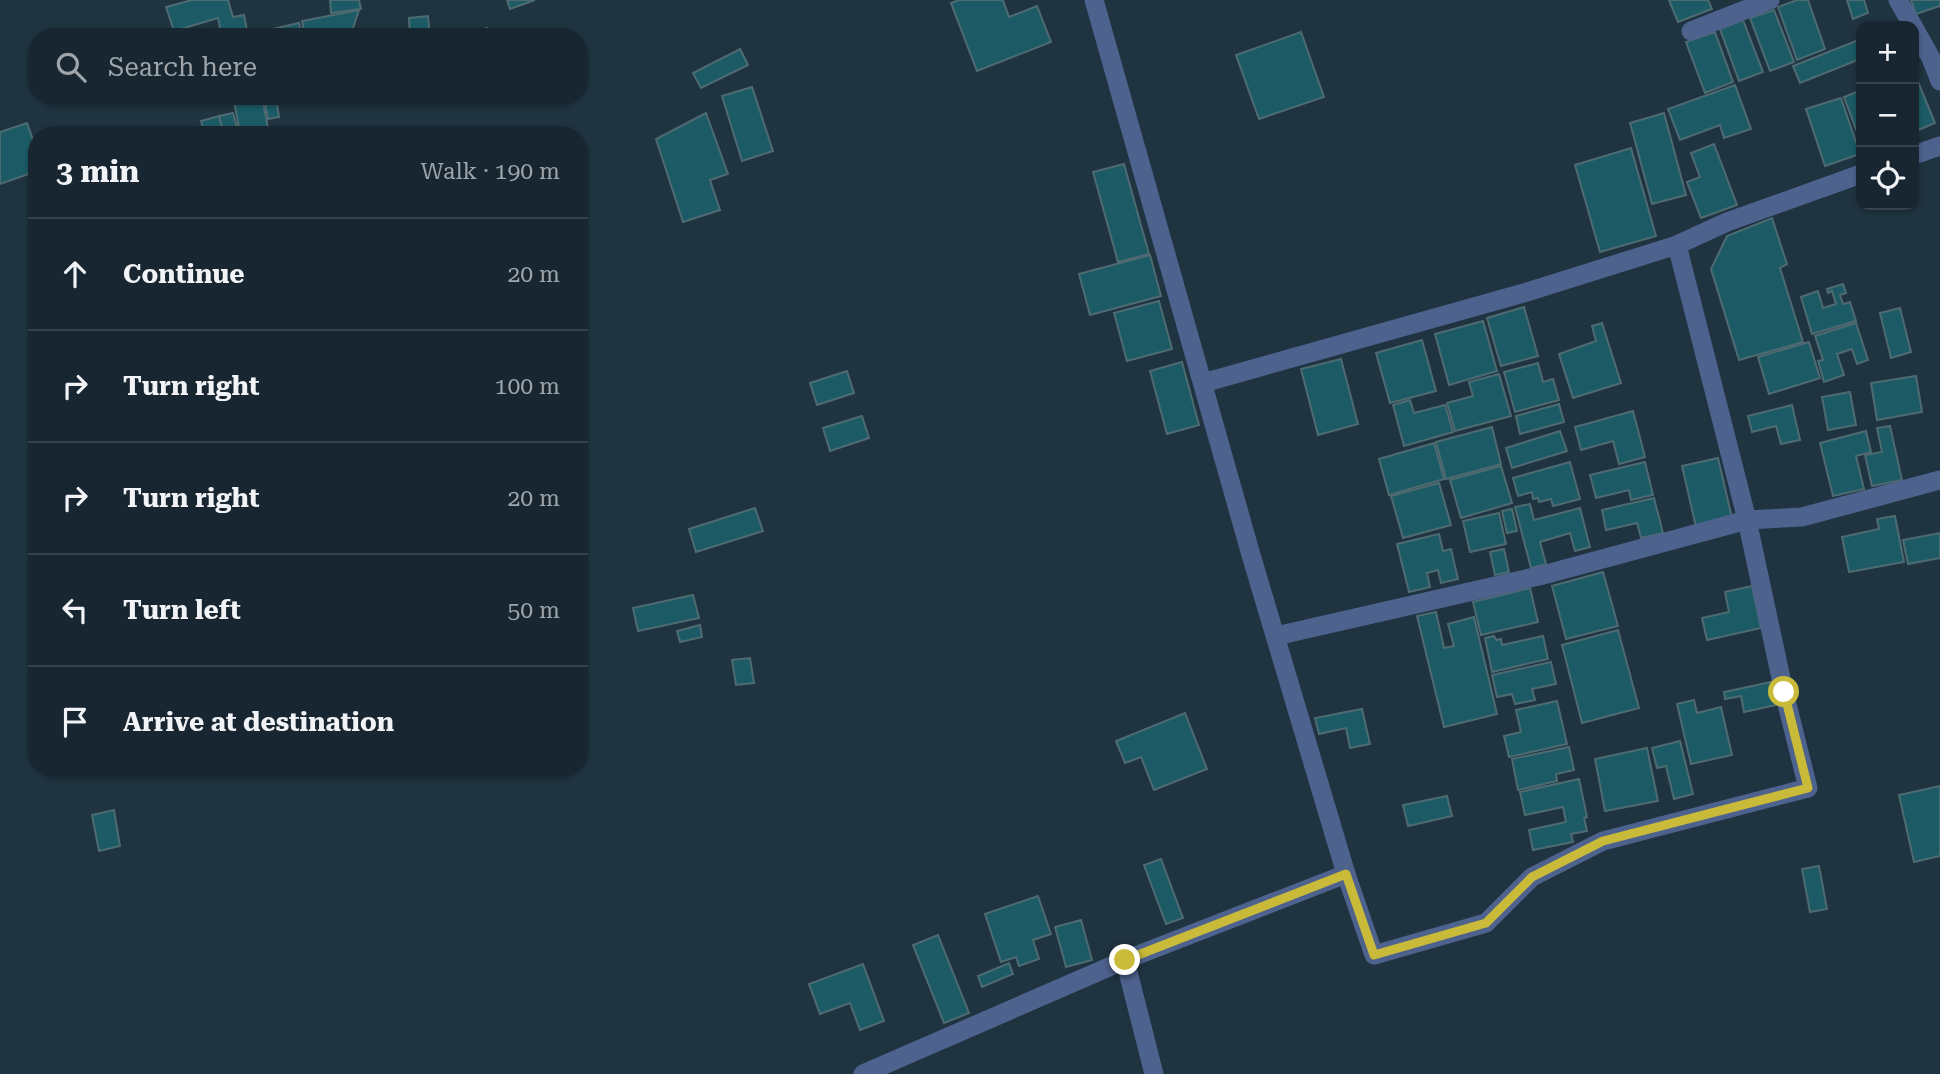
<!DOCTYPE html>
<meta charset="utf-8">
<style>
:root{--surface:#172630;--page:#24323c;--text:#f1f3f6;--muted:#9ea5ab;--line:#36434c}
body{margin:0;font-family:"Roboto Serif",serif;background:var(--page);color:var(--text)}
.controls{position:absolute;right:21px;top:21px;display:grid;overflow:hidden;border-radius:14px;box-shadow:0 2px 5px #0004}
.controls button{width:63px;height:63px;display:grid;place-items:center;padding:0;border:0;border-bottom:2px solid var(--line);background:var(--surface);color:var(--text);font:35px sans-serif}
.stop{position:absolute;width:21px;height:21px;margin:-16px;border:5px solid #c9ba3a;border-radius:50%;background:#fff}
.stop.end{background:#c9ba3a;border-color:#fff;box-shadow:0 2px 7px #0008}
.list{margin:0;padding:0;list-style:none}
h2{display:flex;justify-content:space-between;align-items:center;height:91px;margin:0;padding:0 28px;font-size:30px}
h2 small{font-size:23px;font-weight:400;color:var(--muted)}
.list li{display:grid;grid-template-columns:46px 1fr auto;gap:21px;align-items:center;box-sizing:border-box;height:112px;padding:0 28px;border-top:2px solid var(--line)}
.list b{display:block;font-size:26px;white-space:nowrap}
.list em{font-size:23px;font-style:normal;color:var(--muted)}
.icon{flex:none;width:38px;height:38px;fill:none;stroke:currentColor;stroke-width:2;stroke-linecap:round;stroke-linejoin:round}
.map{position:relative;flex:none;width:1940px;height:1074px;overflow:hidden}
.search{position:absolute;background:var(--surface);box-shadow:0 2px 5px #0004;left:28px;top:28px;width:560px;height:77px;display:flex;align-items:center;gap:18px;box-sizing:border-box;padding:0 24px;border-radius:28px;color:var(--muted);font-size:26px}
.panel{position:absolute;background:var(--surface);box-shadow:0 2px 5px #0004;left:28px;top:126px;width:560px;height:651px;border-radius:28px}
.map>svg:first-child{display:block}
</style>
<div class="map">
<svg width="1940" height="1074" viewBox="0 0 1940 1074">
<rect width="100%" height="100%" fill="#1f3340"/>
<g fill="#1c5b66" stroke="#4e6b71" stroke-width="2">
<polygon points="192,0 228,0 233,17 244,15 248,35 251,34 251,37 222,37 218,18 174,31 166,7"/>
<polygon points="330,0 359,0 361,9 331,13"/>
<polygon points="507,0 535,0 510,9"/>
<polygon points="959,0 1003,0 1009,17 1037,6 1051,42 977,71 951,3"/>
<polygon points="1669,0 1708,0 1712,9 1678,22"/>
<polygon points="1797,0 1808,0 1825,49 1797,60 1778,7"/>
<polygon points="1847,0 1864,0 1868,13 1853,19"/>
<polygon points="1911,0 1940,0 1940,6 1916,14"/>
<polygon points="359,10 350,37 305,37 302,21"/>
<polygon points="1774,10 1794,62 1770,71 1750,18"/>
<polygon points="428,16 430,37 410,37 409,18"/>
<polygon points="1743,20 1763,72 1739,81 1720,29"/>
<polygon points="299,23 302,37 252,37 251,34"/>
<polygon points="487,28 490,37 457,37"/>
<polygon points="1301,32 1324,97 1259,119 1236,55"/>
<polygon points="1715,32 1733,82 1705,93 1686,42"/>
<polygon points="1861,39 1861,61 1860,59 1800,83 1793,66"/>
<polygon points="740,49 748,65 701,88 693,73"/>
<polygon points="1914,72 1935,123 1914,132"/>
<polygon points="1735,85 1751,129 1724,138 1720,125 1680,140 1668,109"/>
<polygon points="752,87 773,151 742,161 722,96"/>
<polygon points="1861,90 1861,143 1844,97"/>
<polygon points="233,96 262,96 268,128 240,133"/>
<polygon points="264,96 276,96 279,117 268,119"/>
<polygon points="1841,98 1860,154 1825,166 1806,109"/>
<polygon points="233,113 239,134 224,135 219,116"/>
<polygon points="706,113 728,174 710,180 720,210 683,222 656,139"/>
<polygon points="1664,113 1686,195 1652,204 1630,123"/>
<polygon points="219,116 224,135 205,135 201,121"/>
<polygon points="27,123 36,148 32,149 37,163 37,171 0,184 0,132"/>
<polygon points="1714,144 1737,205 1701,218 1687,182 1700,177 1691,153"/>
<polygon points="1631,148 1656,236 1600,252 1575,165"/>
<polygon points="1124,164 1149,254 1118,262 1093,172"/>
<polygon points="1772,218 1787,264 1780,268 1803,342 1739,360 1711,269 1727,236"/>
<polygon points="1150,255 1161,296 1090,315 1079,274"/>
<polygon points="1843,284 1846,293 1840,295 1843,304 1850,302 1856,321 1812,334 1801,297 1818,291 1823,308 1836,304 1832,291 1828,293 1827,289"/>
<polygon points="1159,301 1172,349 1127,361 1114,313"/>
<polygon points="1524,307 1538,356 1501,366 1487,318"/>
<polygon points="1900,308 1911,352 1891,358 1880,313"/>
<polygon points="1483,321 1497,371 1449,385 1435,334"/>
<polygon points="1602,323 1621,383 1573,398 1559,354 1596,341 1592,326"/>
<polygon points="1856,323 1868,360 1857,364 1852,349 1837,354 1844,375 1824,382 1818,361 1823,360 1815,336"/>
<polygon points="1422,340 1436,391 1390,403 1376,353"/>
<polygon points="1809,342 1820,378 1769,394 1758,357"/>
<polygon points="1341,359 1358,424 1318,435 1301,369"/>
<polygon points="1182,362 1199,425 1167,434 1150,371"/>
<polygon points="1538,363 1543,382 1553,379 1559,400 1515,412 1504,372"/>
<polygon points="847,371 854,393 817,405 810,383"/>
<polygon points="1499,374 1511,416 1455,431 1447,403 1473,396 1469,382"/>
<polygon points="1916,376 1922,412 1877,420 1871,383"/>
<polygon points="1850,392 1856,425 1828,430 1822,397"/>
<polygon points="1410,400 1414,413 1445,405 1453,432 1404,446 1393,405"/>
<polygon points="1559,404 1564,422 1520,434 1516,416"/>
<polygon points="1792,405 1800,440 1781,444 1776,426 1752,432 1748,416"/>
<polygon points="1633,411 1645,457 1619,464 1613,441 1581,450 1575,427"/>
<polygon points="862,416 869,438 830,451 823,428"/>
<polygon points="1890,426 1902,480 1872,486 1865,455 1882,452 1877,428"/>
<polygon points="1492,427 1501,464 1446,479 1436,442"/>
<polygon points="1560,431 1567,451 1512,468 1506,448"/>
<polygon points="1866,431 1871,452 1856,456 1864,489 1833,496 1820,443"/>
<polygon points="1434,443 1444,479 1389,495 1379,459"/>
<polygon points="1718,458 1732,518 1696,527 1682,466"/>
<polygon points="1570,462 1580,499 1553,506 1551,499 1539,502 1538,498 1533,499 1532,492 1518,496 1513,478"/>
<polygon points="1645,462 1653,495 1631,500 1629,490 1596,498 1590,475"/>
<polygon points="1501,466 1512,503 1461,518 1450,480"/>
<polygon points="1439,483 1451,525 1403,538 1391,496"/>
<polygon points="1654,498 1663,533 1641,538 1637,523 1606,530 1602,510"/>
<polygon points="1530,504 1534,520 1580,508 1590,547 1575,551 1570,533 1540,542 1546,564 1531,568 1515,507"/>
<polygon points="755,508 763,531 696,552 689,529"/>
<polygon points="1512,509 1517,531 1507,533 1502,511"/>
<polygon points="1499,513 1506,544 1470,552 1463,521"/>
<polygon points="1895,516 1904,562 1849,572 1842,537 1879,529 1877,519"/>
<polygon points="1940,533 1940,558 1908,564 1903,540"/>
<polygon points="1439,534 1443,551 1451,549 1458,579 1441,583 1438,570 1427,573 1430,587 1409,592 1397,544"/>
<polygon points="1504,549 1509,572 1495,575 1490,552"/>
<polygon points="1603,572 1618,626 1566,639 1552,586"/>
<polygon points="1752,586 1761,628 1707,640 1702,618 1729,612 1725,592"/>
<polygon points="1530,588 1538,622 1481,635 1473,602"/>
<polygon points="693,595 699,618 638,631 633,608"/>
<polygon points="1436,612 1444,648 1454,646 1448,624 1474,617 1497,714 1444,727 1417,616"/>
<polygon points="700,625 702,637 680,642 677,631"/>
<polygon points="1618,630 1639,708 1582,723 1562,645"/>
<polygon points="1494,636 1496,640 1501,639 1502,645 1543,636 1548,659 1492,672 1485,638"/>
<polygon points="750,658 754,683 736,685 732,660"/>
<polygon points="1551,662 1556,684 1532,689 1535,700 1515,704 1512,694 1497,697 1492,675"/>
<polygon points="1771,682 1776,705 1744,712 1741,696 1725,699 1724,692"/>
<polygon points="1694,700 1697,713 1721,707 1732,755 1691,764 1677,704"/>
<polygon points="1557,701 1567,744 1509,757 1504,736 1521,732 1516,710"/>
<polygon points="1362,709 1370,744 1350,748 1346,728 1319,734 1315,718"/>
<polygon points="1185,713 1207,769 1154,790 1141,757 1125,763 1116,741"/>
<polygon points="1680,741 1693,794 1674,799 1666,766 1657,768 1652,748"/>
<polygon points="1569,747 1574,770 1556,774 1557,781 1518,790 1512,759"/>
<polygon points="1647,748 1658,801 1605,811 1595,759"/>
<polygon points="1579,779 1587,817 1584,818 1587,831 1571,834 1573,842 1533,850 1529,830 1566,822 1563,807 1525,815 1520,792"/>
<polygon points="1940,786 1940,856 1914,862 1899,795"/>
<polygon points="1447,796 1452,816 1408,826 1403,805"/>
<polygon points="114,810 120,846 99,851 92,815"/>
<polygon points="1161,859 1183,918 1166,924 1144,865"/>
<polygon points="1819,866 1827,909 1810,912 1802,869"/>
<polygon points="1038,896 1051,934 1033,940 1039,959 1019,966 1016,957 1001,962 985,914"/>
<polygon points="1081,920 1092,960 1066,967 1055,927"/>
<polygon points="938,935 969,1013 944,1023 913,945"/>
<polygon points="1009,963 1013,974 982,987 978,976"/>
<polygon points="863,964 884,1021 860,1030 850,1003 820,1014 809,984"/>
</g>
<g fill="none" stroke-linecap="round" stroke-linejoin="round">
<g stroke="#4e628e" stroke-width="19">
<polyline points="1898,0 1913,26"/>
<polyline points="1914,28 1931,58 1940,81"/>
<polyline points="1691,31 1770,0"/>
<polyline points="1914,155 1940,146"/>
<polyline points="1203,383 1524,293 1677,245 1727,222 1861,174"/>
<polyline points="1276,636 1543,575 1747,520 1802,517 1940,480"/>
<polyline points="1346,874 1374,955 1486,923 1532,877 1603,841 1808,788 1784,692 1747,520 1677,245"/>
<polyline points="1125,960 1154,1074"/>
<polyline points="863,1074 1125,960 1346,874 1251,555 1094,0"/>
</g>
</g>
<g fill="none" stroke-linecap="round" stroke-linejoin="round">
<polyline stroke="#c9ba3a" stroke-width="9" points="1125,960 1346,874 1374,955 1486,923 1532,877 1603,841 1808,788 1784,692"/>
</g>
</svg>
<div class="controls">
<button>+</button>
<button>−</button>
<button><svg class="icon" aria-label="locate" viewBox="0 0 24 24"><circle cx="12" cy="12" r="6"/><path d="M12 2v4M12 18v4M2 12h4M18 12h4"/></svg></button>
</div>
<div class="stop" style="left:1784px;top:692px"></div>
<div class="stop end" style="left:1125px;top:960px"></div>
<div class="search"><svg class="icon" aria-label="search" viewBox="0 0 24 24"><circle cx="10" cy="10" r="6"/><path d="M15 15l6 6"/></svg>Search here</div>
<section class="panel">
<h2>3 min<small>Walk · 190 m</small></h2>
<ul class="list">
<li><svg class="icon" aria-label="ahead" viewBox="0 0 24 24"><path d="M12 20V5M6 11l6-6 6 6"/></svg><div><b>Continue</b></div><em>20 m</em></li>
<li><svg class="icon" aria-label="right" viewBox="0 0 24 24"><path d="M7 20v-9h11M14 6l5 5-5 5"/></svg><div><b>Turn right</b></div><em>100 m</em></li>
<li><svg class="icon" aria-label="right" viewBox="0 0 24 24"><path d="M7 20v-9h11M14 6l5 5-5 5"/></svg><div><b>Turn right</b></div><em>20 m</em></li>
<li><svg class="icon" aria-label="left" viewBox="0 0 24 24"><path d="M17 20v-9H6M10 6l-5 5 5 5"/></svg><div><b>Turn left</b></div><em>50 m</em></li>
<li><svg class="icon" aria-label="arrive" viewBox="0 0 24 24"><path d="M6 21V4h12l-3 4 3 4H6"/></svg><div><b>Arrive at destination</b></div></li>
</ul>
</section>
</div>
